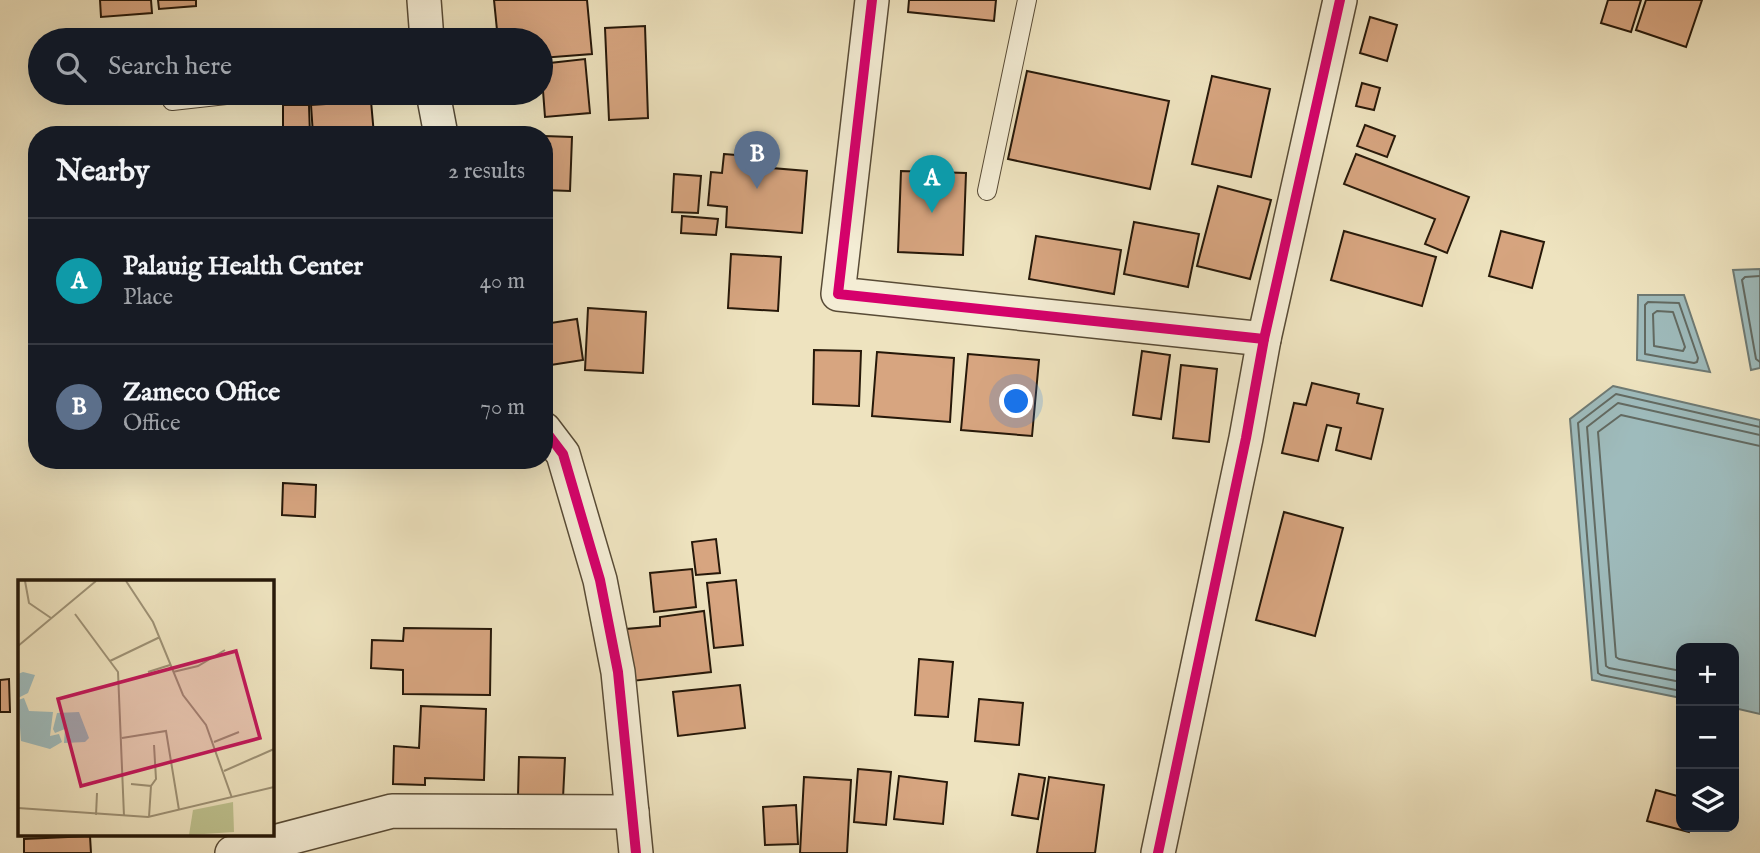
<!DOCTYPE html>
<meta charset="utf-8">
<style>
:root{--surface:#171b24;--page:#242831;--text:#f1f3f6;--muted:#9ea1a6;--line:#363941;--accent:#0f766e}
body{margin:0;font-family:"IM FELL English",serif;background:var(--page);color:var(--text)}
.controls{position:absolute;right:21px;bottom:21px;display:grid;overflow:hidden;border-radius:14px;box-shadow:0 7px 28px #0002}
.controls button{width:63px;height:63px;display:grid;place-items:center;padding:0;border:0;border-bottom:2px solid var(--line);background:var(--surface);color:var(--text);font:35px sans-serif}
.you{position:absolute;left:1017px;top:402px;width:24px;height:24px;margin:-18px;border:5px solid #fff;border-radius:50%;background:#1a73e8;box-shadow:0 0 0 10px #1a73e833}
.badge{display:grid;place-items:center;width:46px;height:46px;border-radius:50%;background:var(--accent);color:#fff;font-size:23px;font-weight:700}
.pin{position:absolute;translate:-50% -58px;filter:drop-shadow(0 2px 4px #0008)}
.pin::after{content:'';position:absolute;top:37px;width:24px;height:21px;background:inherit;clip-path:polygon(0 0,100% 0,50% 100%)}
.list{margin:0;padding:0;list-style:none}
h2{display:flex;justify-content:space-between;align-items:center;height:91px;margin:0;padding:0 28px;font-size:30px}
h2 small{font-size:23px;font-weight:400;color:var(--muted)}
.list li{display:grid;grid-template-columns:46px 1fr auto;gap:21px;align-items:center;box-sizing:border-box;height:126px;padding:0 28px;border-top:2px solid var(--line)}
.list b{display:block;font-size:26px;white-space:nowrap}
.list p{margin:0;font-size:23px;white-space:nowrap;color:var(--muted)}
.list em{font-size:23px;font-style:normal;color:var(--muted)}
.icon{flex:none;width:38px;height:38px;fill:none;stroke:currentColor;stroke-width:2;stroke-linecap:round;stroke-linejoin:round}
.map{position:relative;flex:none;width:1760px;height:853px;overflow:hidden}
.search{position:absolute;background:var(--surface);box-shadow:0 7px 28px #0002;left:28px;top:28px;width:525px;height:77px;display:flex;align-items:center;gap:18px;box-sizing:border-box;padding:0 24px;border-radius:38px;color:var(--muted);font-size:26px}
.panel{position:absolute;background:var(--surface);box-shadow:0 7px 28px #0002;left:28px;top:126px;width:525px;height:343px;border-radius:28px}
.map>svg:first-child{display:block}
</style>
<div class="map">
<svg width="1760" height="853" viewBox="0 0 1760 853">
<rect width="100%" height="100%" fill="#eee3bf"/>
<filter id="stains"><feTurbulence type="fractalNoise" baseFrequency=".00286" numOctaves="4"/><feColorMatrix values="0 0 0 0 .2 0 0 0 0 .09 0 0 0 0 .02 0 0 0 .5 -.17"/></filter>
<radialGradient id="worn" r=".72"><stop offset=".6" stop-color="#630" stop-opacity="0"/><stop offset="1" stop-color="#630" stop-opacity=".3"/></radialGradient>
<g fill="#9ebbbc" stroke="#6e7a74" stroke-width="2">
<polygon points="1760,269 1760,368 1751,370 1733,270"/>
<polygon points="1638,295 1684,295 1710,372 1637,360"/>
<polygon points="1613,386 1760,420 1760,714 1734,708 1734,648 1681,648 1681,698 1592,680 1570,419"/>
</g>
<g fill="none" stroke-linecap="round" stroke-linejoin="round">
<g stroke="#626a62" stroke-width="2">
<polyline points="1760,276 1745,277 1742,280 1756,359 1760,362"/>
<polygon points="1648,302 1679,303 1698,358 1697,362 1694,363 1645,354 1645,305"/>
<polygon points="1657,311 1673,312 1685,347 1683,351 1654,346 1653,314"/>
<polyline points="1681,671 1619,659 1616,657 1598,432 1621,415 1760,446"/>
<polyline points="1681,682 1609,668 1606,666 1587,427 1618,403 1760,435"/>
<polyline points="1681,691 1601,675 1598,673 1578,423 1616,394 1760,427"/>
</g>
</g>
<g fill="#d7a580" stroke="#261809" stroke-width="2">
<polygon points="100,0 151,0 152,13 101,17"/>
<polygon points="158,0 196,0 196,6 159,9"/>
<polygon points="494,0 587,0 592,54 541,58 541,40 498,40"/>
<polygon points="909,0 996,0 994,21 908,12"/>
<polygon points="1608,0 1641,0 1631,32 1601,23"/>
<polygon points="1646,0 1702,0 1686,47 1636,30"/>
<polygon points="1370,17 1397,25 1387,61 1360,53"/>
<polygon points="645,26 648,118 609,120 605,28"/>
<polygon points="585,59 590,113 545,117 541,64"/>
<polygon points="1027,71 1169,101 1150,189 1008,159"/>
<polygon points="1212,76 1270,89 1251,177 1192,164"/>
<polygon points="1362,83 1380,88 1374,110 1356,106"/>
<polygon points="371,101 374,135 313,135 311,105"/>
<polygon points="283,105 309,105 310,135 283,135"/>
<polygon points="1365,125 1395,136 1387,157 1357,146"/>
<polygon points="544,136 572,137 570,191 544,190"/>
<polygon points="724,154 773,158 772,168 807,171 802,233 726,227 727,207 708,205 711,172 722,173"/>
<polygon points="1356,154 1469,197 1447,253 1425,244 1435,219 1344,184"/>
<polygon points="901,171 966,173 963,255 898,252"/>
<polygon points="674,174 701,176 698,213 672,212"/>
<polygon points="1218,186 1271,200 1250,279 1197,266"/>
<polygon points="682,216 718,219 716,235 681,233"/>
<polygon points="1134,222 1199,234 1188,287 1124,274"/>
<polygon points="1344,231 1436,257 1422,306 1331,280"/>
<polygon points="1501,231 1544,242 1532,288 1489,276"/>
<polygon points="1036,236 1121,250 1114,294 1029,279"/>
<polygon points="731,254 781,257 778,311 728,308"/>
<polygon points="588,308 646,312 643,373 585,370"/>
<polygon points="577,319 583,360 544,366 544,324"/>
<polygon points="814,350 861,351 859,406 813,404"/>
<polygon points="1142,351 1170,355 1161,419 1133,415"/>
<polygon points="877,352 954,358 950,422 872,416"/>
<polygon points="968,354 1039,360 1032,436 961,430"/>
<polygon points="1181,365 1217,369 1209,442 1173,438"/>
<polygon points="1312,383 1359,394 1357,403 1383,409 1371,459 1336,450 1341,428 1327,425 1318,461 1282,453 1294,403 1306,405"/>
<polygon points="283,483 316,485 315,517 282,515"/>
<polygon points="1284,512 1343,528 1315,636 1256,620"/>
<polygon points="716,539 720,573 696,575 692,542"/>
<polygon points="692,569 696,607 654,612 650,573"/>
<polygon points="736,580 743,645 714,648 707,583"/>
<polygon points="704,611 711,672 632,681 626,629 660,626 660,617"/>
<polygon points="404,628 491,629 490,695 403,694 403,670 371,668 372,640 403,641"/>
<polygon points="919,659 953,662 948,717 915,715"/>
<polygon points="9,679 10,712 0,712 0,680"/>
<polygon points="740,685 745,728 678,736 673,692"/>
<polygon points="979,699 1023,703 1019,745 975,741"/>
<polygon points="421,706 486,709 484,780 425,778 425,785 393,784 394,746 419,748"/>
<polygon points="519,757 565,758 563,798 518,797"/>
<polygon points="858,769 891,772 886,825 854,822"/>
<polygon points="1019,774 1045,778 1038,819 1012,815"/>
<polygon points="899,776 947,782 943,824 894,819"/>
<polygon points="804,777 851,780 847,853 800,853"/>
<polygon points="1049,777 1104,785 1095,853 1037,853"/>
<polygon points="1656,790 1681,797 1681,827 1691,827 1689,832 1647,821"/>
<polygon points="796,805 798,844 765,845 763,807"/>
<polygon points="90,836 91,853 24,853 24,839"/>
</g>
<g fill="none" stroke-linecap="round" stroke-linejoin="round">
<g stroke="#584b36" stroke-width="20">
<g id="lane">
<polyline points="172,101 244,93"/>
<polyline points="987,191 1027,0"/>
</g>
</g>
<g stroke="#584b36" stroke-width="36">
<g id="street">
<polyline points="424,0 427,40"/>
<polyline points="872,0 838,294 1264,339"/>
<polyline points="433,93 441,135"/>
<polyline points="544,429 563,454 600,580 618,672 636,853"/>
<polyline points="232,853 392,811 632,812"/>
<polyline points="1158,853 1246,438 1264,339 1340,0"/>
</g>
</g>
<use href="#lane" stroke="#f4edd5" stroke-width="18"/>
<use href="#street" stroke="#f4edd5" stroke-width="33"/>
<g stroke="#f4edd5" stroke-width="15">
<g id="cycleway">
<polyline points="872,0 838,294 1264,339"/>
<polyline points="544,429 563,454 600,580 618,672 636,853"/>
<polyline points="1158,853 1246,438 1264,339 1340,0"/>
</g>
</g>
<use href="#cycleway" stroke="#d6006c" stroke-width="10"/>
</g>
<g transform="translate(18 580)">
<rect width="256" height="256" fill="#eee3bf"/>
<path d="M215 222 216 252 171 255 175 230Z" fill="#bec28f"/>
<path d="M5 92 17 95 10 113 0 118V94ZM6 118 11 131 35 132 32 156 41 154 44 162 32 169 3 161 0 120ZM61 132 71 158 67 162 46 163 47 149 37 153 35 149 39 133Z" fill="#9ebbbc"/>
<path fill="none" stroke="#9e9276" stroke-width="2" d="M7 1 11 23 33 38M108 1 135 42 165 115 188 145 214 218M57 34 100 92 106 236M0 66 78 1M92 81 142 57M130 92 152 85M155 92 180 86 207 70M104 158 148 151 161 230M196 162 221 152M206 191 256 169M113 204 133 206 131 237M133 206 138 199 136 165M0 228 130 237 256 207M78 235 79 213"/>
<path fill="#c2185b" fill-opacity="0.15" stroke="#c2185b" stroke-width="3.5" d="M218 71 242 158 63 206 40 119Z"/>
<rect width="256" height="256" fill="none" stroke="#261809" stroke-width="3.5"/>
</g>
<rect width="100%" height="100%" filter="url(#stains)"/>
<rect width="100%" height="100%" fill="url(#worn)"/>
</svg>
<div class="controls">
<button>+</button>
<button>−</button>
<button><svg class="icon" aria-label="layers" viewBox="0 0 24 24"><path d="M12 4l9 5-9 5-9-5zM3 14l9 5 9-5"/></svg></button>
</div>
<div class="you"></div>
<div class="pin badge" style="left:932px;top:213px;background:#0f9aa8">A</div>
<div class="pin badge" style="left:757px;top:189px;background:#5c6f8a">B</div>
<div class="search"><svg class="icon" aria-label="search" viewBox="0 0 24 24"><circle cx="10" cy="10" r="6"/><path d="M15 15l6 6"/></svg>Search here</div>
<section class="panel">
<h2>Nearby<small>2 results</small></h2>
<ul class="list">
<li><span class="badge" style="background:#0f9aa8">A</span><div><b>Palauig Health Center</b><p>Place</p></div><em>40 m</em></li>
<li><span class="badge" style="background:#5c6f8a">B</span><div><b>Zameco Office</b><p>Office</p></div><em>70 m</em></li>
</ul>
</section>
</div>
